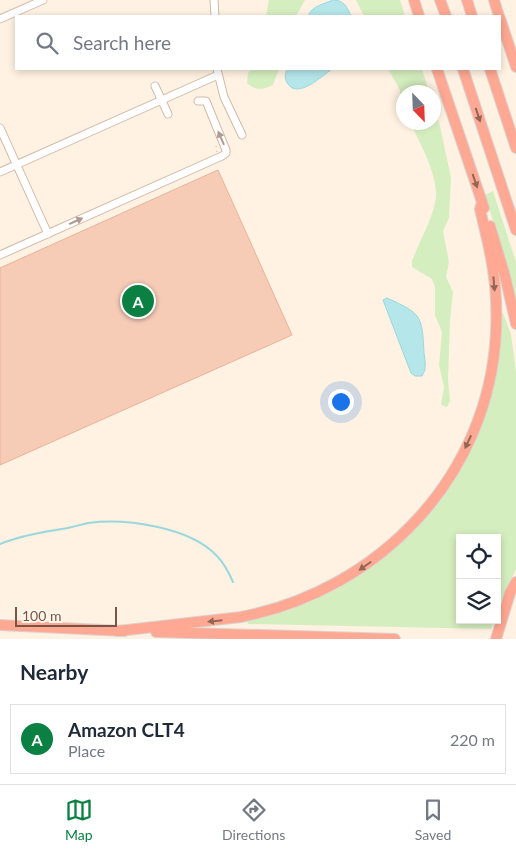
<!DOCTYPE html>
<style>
:root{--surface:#fff;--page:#f6f6f7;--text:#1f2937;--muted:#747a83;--line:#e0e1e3;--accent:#0b8043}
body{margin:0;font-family:Lato,sans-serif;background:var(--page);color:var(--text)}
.controls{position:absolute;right:15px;bottom:15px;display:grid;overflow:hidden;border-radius:0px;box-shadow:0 2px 8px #0003}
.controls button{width:45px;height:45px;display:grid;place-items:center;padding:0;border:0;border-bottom:1px solid var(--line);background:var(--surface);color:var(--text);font:25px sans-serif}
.compass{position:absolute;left:396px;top:85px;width:45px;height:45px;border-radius:50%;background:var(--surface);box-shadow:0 2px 8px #0003;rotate:157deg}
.scale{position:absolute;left:15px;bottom:12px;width:102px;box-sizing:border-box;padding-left:5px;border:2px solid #795546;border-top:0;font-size:14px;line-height:18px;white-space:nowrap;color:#795546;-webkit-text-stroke:4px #fff6eb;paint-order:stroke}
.you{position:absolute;left:340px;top:401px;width:18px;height:18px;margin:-12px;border:4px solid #fff;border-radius:50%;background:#1a73e8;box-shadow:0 0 0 8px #1a73e833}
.badge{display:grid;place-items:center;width:32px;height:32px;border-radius:50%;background:var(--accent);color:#fff;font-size:16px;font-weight:700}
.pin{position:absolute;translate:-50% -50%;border:2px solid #fff;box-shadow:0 1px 5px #0006}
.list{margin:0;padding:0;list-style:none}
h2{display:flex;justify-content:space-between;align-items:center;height:65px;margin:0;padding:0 20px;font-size:21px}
h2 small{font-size:16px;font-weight:400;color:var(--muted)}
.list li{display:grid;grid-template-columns:32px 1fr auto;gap:15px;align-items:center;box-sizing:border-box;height:70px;margin:0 10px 10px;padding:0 10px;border:1px solid var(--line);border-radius:0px}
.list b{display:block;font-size:19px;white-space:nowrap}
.list p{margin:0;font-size:16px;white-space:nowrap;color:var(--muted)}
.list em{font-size:16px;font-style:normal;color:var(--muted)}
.icon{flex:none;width:28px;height:28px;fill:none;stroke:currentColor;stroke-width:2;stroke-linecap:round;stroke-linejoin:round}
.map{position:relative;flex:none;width:516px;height:639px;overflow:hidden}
.search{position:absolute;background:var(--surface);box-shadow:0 2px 8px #0003;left:15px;right:15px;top:15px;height:55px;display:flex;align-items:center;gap:12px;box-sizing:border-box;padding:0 18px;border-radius:0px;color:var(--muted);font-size:19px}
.sheet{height:145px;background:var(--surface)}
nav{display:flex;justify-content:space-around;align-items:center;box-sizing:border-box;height:70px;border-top:1px solid var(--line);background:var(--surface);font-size:14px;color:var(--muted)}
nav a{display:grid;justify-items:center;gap:2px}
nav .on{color:var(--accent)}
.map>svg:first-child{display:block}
</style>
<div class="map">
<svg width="516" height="639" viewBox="0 0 516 639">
<rect width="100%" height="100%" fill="#fff2e2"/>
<g fill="#d5eebf">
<polygon points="269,0 305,0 296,16 266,16"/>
<polygon points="356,0 400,0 405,16 364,16"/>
<path d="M252 69H279L273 85C263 90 256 91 247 83L248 73Z"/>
<polygon points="388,69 422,69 429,92 404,92 403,104 399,88"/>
<path d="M434 106 440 126 451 178 449 218 443 231 449 262 446 277 453 292 450 320 448 380 450 401 447 407 441 405 444 387 439 365 442 332 435 315V287L432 279 412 267V261C419 242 431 222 435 203 441 181 420 142 410 123L434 122Z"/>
<polygon points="493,191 516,262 516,301 506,262 485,195"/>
<path d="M503 313 511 334 516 372V569L497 609V538H460V620H494L491 629 248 624 247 620C258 618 270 616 280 613 353 590 414 542 454 478 464 461 477 439 482 420 490 387 494 349 499 315Z"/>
</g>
<g fill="#b5e6ea" stroke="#9ad7dd">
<path d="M333 0C344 0 347 7 351 16H308C312 6 324 4 333 0Z"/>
<path d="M287 69H332C322 76 298 99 288 84 284 79 285 74 287 69Z"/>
<path d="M387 298C422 314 422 315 424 353 425 361 427 369 422 376H415L411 373 383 300Z"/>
</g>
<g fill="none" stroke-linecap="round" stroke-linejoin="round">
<path stroke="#9ad7dd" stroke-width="2" d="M0 544C20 536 41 532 62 529 71 528 79 525 88 523 126 518 190 527 217 556 224 563 229 573 233 582"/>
</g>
<polygon fill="#f7ccb7" stroke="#ebb196" points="218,170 292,335 0,465 0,268"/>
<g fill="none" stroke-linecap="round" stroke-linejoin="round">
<g stroke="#d3baaa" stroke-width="9">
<g id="minor">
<polyline points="214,0 215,16"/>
<polyline points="0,19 43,0"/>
<polyline points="217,69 224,97 242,135"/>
<polyline points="155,86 168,114"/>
<polyline points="0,128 48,234"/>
<polyline points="0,172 218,75"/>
<polyline points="0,255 222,156 226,153 226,150 206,101 198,101"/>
</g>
</g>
<g stroke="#dcd3cf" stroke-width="12">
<g id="highway">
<polyline points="414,0 419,16"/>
<polyline points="440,0 446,16"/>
<polyline points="467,0 472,16"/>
<polyline points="494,0 499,16"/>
<polyline points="500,18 516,67"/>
<polyline points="437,69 484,208"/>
<polyline points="463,69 516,230"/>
<polyline points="490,69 516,148"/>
<polyline points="490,226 505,276 516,324"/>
<polyline points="0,625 124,631"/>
<path d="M118 631 241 617C380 590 489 476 496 332 497 310 496 286 492 264 489 245 484 227 480 209L482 202"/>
<polyline points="156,632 395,639"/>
<polyline points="496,639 510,593 516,582"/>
</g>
</g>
<polyline stroke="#dcaf9a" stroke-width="1" stroke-dasharray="1 4" stroke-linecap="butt" points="216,146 217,152"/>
<use href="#minor" stroke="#fff" stroke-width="7"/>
<use href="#highway" stroke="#ffa893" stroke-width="10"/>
</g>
<defs><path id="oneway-solid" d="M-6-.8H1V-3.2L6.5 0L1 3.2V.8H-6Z" transform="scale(1.25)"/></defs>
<g fill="#946655">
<use href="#oneway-solid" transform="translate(478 115) rotate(72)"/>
<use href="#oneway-solid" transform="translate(475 181) rotate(71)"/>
<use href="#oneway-solid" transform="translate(494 284) rotate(85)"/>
<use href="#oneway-solid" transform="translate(468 442) rotate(115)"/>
<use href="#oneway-solid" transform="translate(365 566) rotate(145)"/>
<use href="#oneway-solid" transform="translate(215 621) rotate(174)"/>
</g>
<g fill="#af9990">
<use href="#oneway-solid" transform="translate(221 138) rotate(-114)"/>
<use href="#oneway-solid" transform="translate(76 221) rotate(-24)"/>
</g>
</svg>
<div class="controls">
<button><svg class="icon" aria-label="locate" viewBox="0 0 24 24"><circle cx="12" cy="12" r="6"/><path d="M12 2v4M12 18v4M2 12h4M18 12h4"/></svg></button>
<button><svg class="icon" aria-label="layers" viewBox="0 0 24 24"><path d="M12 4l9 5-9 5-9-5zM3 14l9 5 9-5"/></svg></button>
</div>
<svg class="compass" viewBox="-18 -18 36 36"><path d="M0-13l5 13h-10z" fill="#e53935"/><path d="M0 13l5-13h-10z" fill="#747a83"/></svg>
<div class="scale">100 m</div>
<div class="you"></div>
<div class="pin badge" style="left:138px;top:301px">A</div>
<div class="search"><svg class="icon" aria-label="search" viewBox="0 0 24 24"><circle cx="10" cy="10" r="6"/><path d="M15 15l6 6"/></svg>Search here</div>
</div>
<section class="sheet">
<h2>Nearby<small></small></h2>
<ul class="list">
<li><span class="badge">A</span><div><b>Amazon CLT4</b><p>Place</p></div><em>220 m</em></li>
</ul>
</section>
<nav>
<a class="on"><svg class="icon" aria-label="map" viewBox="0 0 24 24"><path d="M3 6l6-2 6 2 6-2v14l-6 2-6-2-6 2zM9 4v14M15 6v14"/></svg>Map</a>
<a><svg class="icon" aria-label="directions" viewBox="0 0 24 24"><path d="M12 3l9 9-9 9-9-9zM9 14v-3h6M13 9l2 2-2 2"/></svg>Directions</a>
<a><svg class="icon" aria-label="saved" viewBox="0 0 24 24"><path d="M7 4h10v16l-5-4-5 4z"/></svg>Saved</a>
</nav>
